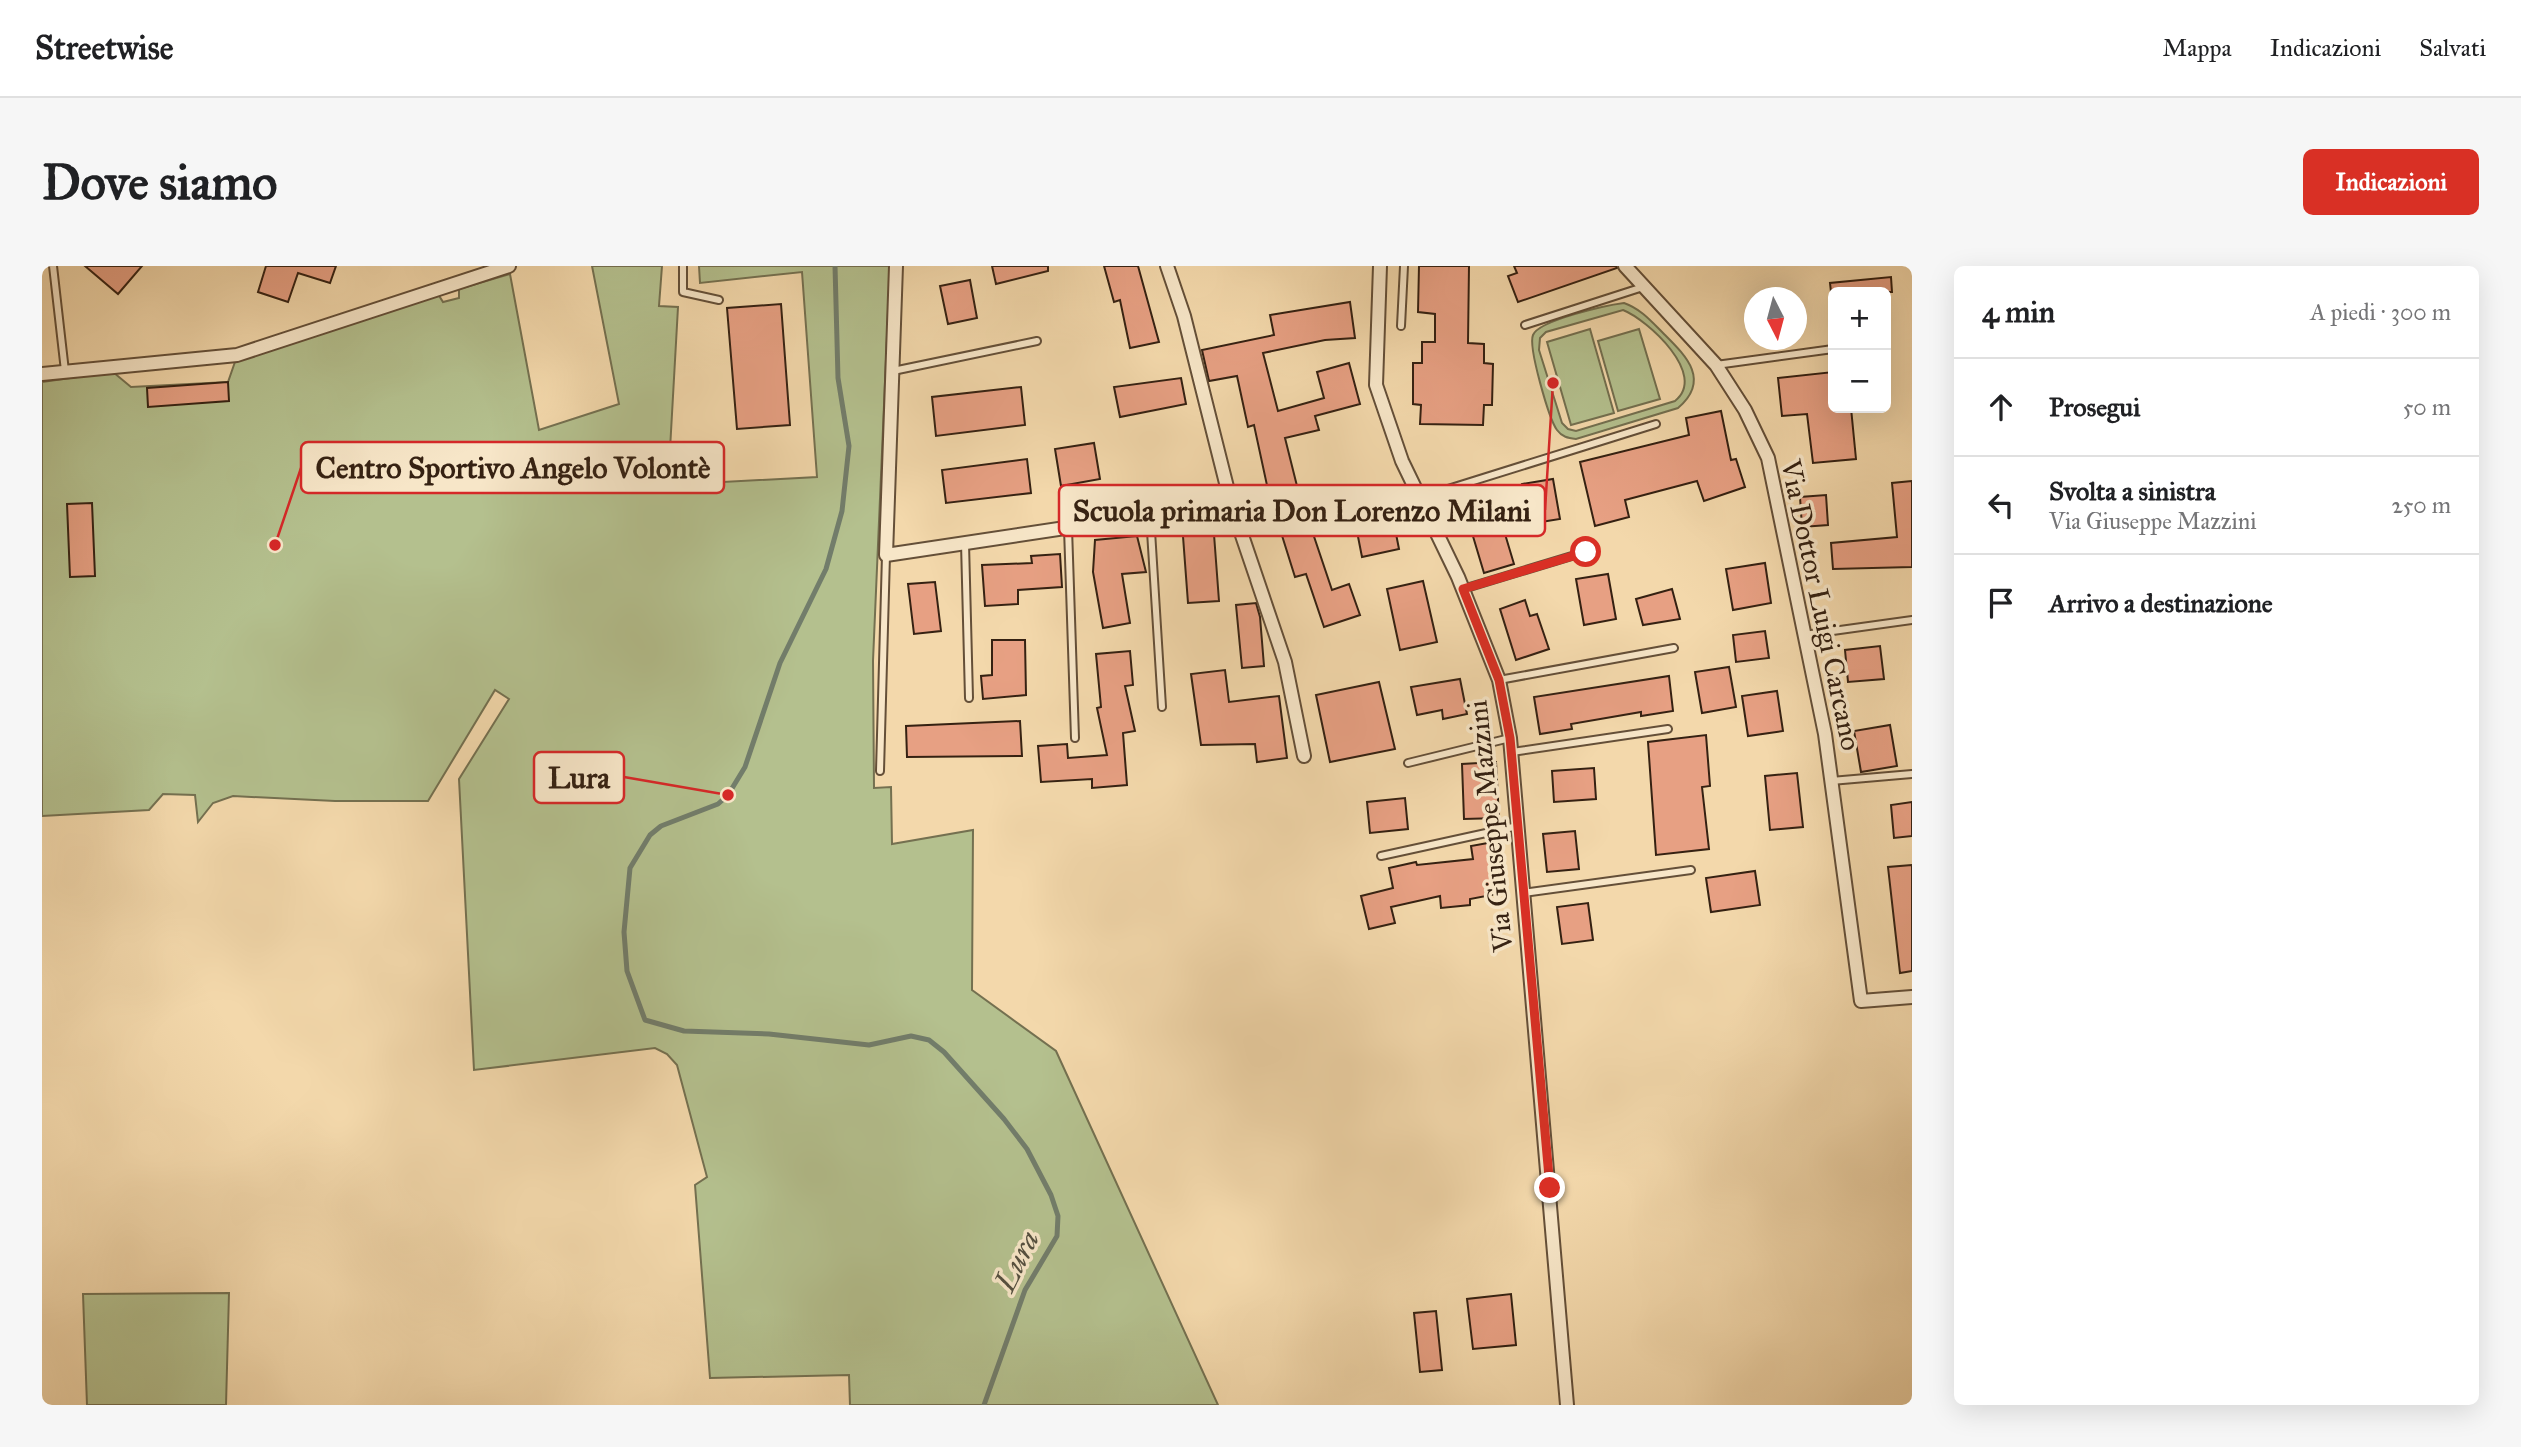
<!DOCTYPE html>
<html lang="it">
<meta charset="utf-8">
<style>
:root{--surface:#fff;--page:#f6f6f6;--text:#202124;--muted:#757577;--line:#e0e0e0;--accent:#d93025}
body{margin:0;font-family:"IM FELL Great Primer",serif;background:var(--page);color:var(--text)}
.controls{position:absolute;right:21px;top:21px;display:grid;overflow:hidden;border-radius:10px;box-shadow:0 7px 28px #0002}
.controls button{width:63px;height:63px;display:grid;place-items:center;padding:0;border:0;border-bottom:2px solid var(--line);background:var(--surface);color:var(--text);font:35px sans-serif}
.compass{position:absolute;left:1702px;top:21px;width:63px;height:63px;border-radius:50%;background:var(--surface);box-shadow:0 7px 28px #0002;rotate:174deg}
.stop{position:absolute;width:21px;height:21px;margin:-16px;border:5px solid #d93025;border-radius:50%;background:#fff}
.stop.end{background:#d93025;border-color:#fff;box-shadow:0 2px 7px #0008}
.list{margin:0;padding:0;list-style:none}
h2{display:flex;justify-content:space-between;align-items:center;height:91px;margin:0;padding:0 28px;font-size:30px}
h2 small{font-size:23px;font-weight:400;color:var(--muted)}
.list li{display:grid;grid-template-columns:46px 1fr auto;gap:21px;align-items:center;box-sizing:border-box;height:98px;padding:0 28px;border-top:2px solid var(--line)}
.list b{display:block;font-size:26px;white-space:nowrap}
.list p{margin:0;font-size:23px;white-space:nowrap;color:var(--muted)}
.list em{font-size:23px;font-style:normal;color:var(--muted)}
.icon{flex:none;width:38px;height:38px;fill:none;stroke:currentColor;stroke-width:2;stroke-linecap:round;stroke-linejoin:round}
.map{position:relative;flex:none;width:1870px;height:1139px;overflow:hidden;border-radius:10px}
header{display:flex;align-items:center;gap:42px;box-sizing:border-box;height:98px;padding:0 35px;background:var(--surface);border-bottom:2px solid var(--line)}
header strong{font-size:33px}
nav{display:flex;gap:38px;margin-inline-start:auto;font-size:24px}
.intro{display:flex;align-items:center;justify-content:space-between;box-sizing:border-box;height:168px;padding:0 42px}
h1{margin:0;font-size:49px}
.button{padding:18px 32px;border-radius:10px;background:var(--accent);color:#fff;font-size:24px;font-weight:700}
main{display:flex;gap:42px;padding:0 42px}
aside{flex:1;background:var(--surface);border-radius:10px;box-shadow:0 7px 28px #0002}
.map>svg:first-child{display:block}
</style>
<header>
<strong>Streetwise</strong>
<nav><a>Mappa</a><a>Indicazioni</a><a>Salvati</a></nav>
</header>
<div class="intro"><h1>Dove siamo</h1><a class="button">Indicazioni</a></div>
<main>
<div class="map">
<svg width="1870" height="1139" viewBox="0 0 1870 1139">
<rect width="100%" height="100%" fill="#f3d8ab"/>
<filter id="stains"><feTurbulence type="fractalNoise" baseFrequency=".00286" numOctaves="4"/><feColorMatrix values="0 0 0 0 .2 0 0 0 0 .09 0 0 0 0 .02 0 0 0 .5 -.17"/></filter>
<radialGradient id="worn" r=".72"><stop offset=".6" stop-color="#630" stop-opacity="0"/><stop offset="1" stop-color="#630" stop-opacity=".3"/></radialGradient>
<g fill="#b4c08e" stroke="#747050" stroke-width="2" fill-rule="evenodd">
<polygon points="550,0 620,0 617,40 636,41 626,219 775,211 760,6 658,17 657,0 848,0 831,395 832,522 849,521 850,578 931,564 930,724 1014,785 1176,1139 808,1139 807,1109 668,1112 653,919 665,911 635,799 625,788 613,782 432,804 417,513 467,433 453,424 386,535 293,535 191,530 171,537 156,556 153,529 121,528 107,544 0,550 0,116 71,106 89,121 186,116 194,93 396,28 401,36 417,32 417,23 468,8 497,164 577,138"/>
<path d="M1582 37C1599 43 1609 55 1622 68 1644 90 1669 114 1636 142L1534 173C1526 172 1520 171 1515 164 1507 153 1486 81 1491 69 1497 54 1566 39 1582 37ZM1581 44C1606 54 1666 109 1633 135L1534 165 1526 163 1520 157 1497 84 1498 72 1504 66Z"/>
<polygon points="1548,63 1572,147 1529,159 1505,76"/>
<polygon points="1597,63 1618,133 1576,145 1556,75"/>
<polygon points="187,1027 184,1139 45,1139 41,1028"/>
</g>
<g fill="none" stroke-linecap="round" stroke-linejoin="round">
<polyline stroke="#727d6b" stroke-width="5" points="793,0 796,112 807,180 800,245 784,303 738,397 703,501 686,529 676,538 619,560 608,569 588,602 582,666 585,705 603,754 642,765 727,768 827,779 869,770 887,774 902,786 962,853 985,883 1009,929 1016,950 1015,970 983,1024 942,1139"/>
</g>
<g fill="#e7a083" stroke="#352112" stroke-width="2">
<polygon points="43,0 100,0 76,28"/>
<polygon points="224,0 294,0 288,17 256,7 246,36 216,26"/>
<polygon points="950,0 1006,0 1006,5 954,18"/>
<polygon points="1062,0 1096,0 1117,76 1088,82 1078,34 1072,36"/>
<polygon points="1377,0 1427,0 1426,77 1442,78 1442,97 1451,98 1450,139 1442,139 1441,159 1378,158 1379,139 1371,138 1371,97 1380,97 1380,76 1393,76 1393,48 1376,46"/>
<polygon points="1472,0 1574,0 1575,2 1476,36 1466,10 1475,7"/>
<polygon points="1849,11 1850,26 1789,26 1788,17"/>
<polygon points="928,14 935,52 906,58 898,20"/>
<polygon points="1308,36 1313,72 1283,74 1221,87 1236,145 1282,132 1275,106 1307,97 1318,138 1273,150 1277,164 1243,172 1255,220 1290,324 1307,318 1318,349 1282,361 1264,308 1253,311 1237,260 1234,261 1212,159 1206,161 1195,110 1167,115 1160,84 1232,69 1228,49"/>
<polygon points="739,38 748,159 695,163 685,42"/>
<polygon points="1791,106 1791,142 1809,142 1814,193 1771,197 1765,148 1740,150 1736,112"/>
<polygon points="1139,112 1144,138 1078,151 1072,121"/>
<polygon points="186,116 187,135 106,141 105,122"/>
<polygon points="979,121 983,159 894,170 890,131"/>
<polygon points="1679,145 1689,194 1694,193 1703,221 1662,235 1655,215 1583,234 1587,251 1553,260 1538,196 1647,169 1644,152"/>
<polygon points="1052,177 1058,213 1019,220 1013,183"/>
<polygon points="985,193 989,227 904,237 900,204"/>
<polygon points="1511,213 1518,253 1486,258 1480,218"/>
<polygon points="1870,215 1870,301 1791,303 1789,277 1855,271 1850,217"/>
<polygon points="1346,227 1357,283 1320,291 1309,235"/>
<polygon points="1784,229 1786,259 1760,261 1758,231"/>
<polygon points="50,237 53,310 28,311 25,238"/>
<polygon points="1171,255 1177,335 1146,337 1140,257"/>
<polygon points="1460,258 1472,298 1442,307 1430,267"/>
<polygon points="1095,270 1104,306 1080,308 1088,357 1061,362 1051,306 1053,274"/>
<polygon points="1018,288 1020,321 976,324 976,338 943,340 940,299 990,297 989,290"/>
<polygon points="1723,297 1729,337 1691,344 1684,303"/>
<polygon points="1566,308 1574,353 1542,359 1534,313"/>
<polygon points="1381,315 1395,376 1358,384 1345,323"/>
<polygon points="893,316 899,365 872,368 866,318"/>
<polygon points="1630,323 1638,353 1601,359 1594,333"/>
<polygon points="1483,334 1488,350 1495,348 1507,383 1474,394 1458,343"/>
<polygon points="1214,337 1218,351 1222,400 1200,402 1194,339"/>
<polygon points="1723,365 1727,392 1694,396 1691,369"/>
<polygon points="950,374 983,374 984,429 941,433 939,410 950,409"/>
<polygon points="1838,380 1842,413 1806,416 1803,384"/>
<polygon points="1088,385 1091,419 1083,420 1093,465 1081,467 1085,519 1050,522 1050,513 999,516 996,480 1025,478 1026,492 1065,489 1055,442 1059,441 1054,388"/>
<polygon points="1687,401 1694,441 1660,447 1653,406"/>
<polygon points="1183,404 1187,436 1237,430 1245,492 1215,496 1213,478 1159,479 1149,408"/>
<polygon points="1627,410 1631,445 1599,450 1599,446 1529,458 1530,463 1498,468 1492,431"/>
<polygon points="1418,413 1425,448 1401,453 1400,444 1375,449 1369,421"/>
<polygon points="1337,416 1353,483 1288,496 1274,429"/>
<polygon points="1735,425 1741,465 1706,470 1700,430"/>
<polygon points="978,455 980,490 865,491 864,460"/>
<polygon points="1848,459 1855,500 1819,506 1812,465"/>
<polygon points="1664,469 1668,520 1660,521 1667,583 1614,589 1606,476"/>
<polygon points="1454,496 1457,552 1422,553 1420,498"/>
<polygon points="1552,502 1554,533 1512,536 1510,505"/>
<polygon points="1755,507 1761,561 1728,564 1723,510"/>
<polygon points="1363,532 1366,563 1328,567 1325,536"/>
<polygon points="1870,536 1870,570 1852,572 1849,539"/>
<polygon points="1533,565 1537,603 1505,606 1501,568"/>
<polygon points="1457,575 1465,626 1428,633 1428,639 1399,642 1398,630 1349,641 1353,657 1327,663 1319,630 1351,622 1347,602 1374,596 1375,599 1431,593 1429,580"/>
<polygon points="1870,599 1870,705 1858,707 1846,601"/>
<polygon points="1713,605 1718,639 1669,646 1664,612"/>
<polygon points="1546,637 1551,674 1520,678 1515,641"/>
<polygon points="1469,1028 1474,1079 1431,1083 1425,1033"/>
<polygon points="1394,1045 1400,1104 1378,1106 1372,1047"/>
</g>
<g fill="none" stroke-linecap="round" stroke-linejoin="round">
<g stroke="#644f38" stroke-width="10">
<g id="service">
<polyline points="11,0 23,105"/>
<polyline points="641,0 641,26 677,34"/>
<polyline points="1483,59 1601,21"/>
<polyline points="1359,60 1362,0"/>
<polyline points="1674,99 1791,83"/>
<polyline points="851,105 995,75"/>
<polyline points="1377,232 1614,158"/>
<polyline points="1108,249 1120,441"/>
<polyline points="1026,262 1033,472"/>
<polyline points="923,277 927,432"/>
<polyline points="1421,323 1543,286"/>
<polyline points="1762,369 1870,354"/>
<polyline points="1457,414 1632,382"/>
<polyline points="1470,486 1626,463"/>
<polyline points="1366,497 1468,472"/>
<polyline points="838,505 844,289"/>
<polyline points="1789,515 1870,508"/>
<polyline points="1339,590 1476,560"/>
<polyline points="1481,627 1649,604"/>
</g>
</g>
<g stroke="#644f38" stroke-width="16">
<g id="minor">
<polyline points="854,0 844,289 1189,237"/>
<polyline points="1125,0 1142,50 1189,237 1243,396 1262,490"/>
<polyline points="1338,0 1334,119 1360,195 1416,311 1457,414 1468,472 1525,1139"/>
<polyline points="1583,0 1674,99 1703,144 1726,192 1783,468 1819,735 1870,731"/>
<polyline points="0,108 195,89 467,0"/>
</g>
</g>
<use href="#service" stroke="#f7e6c8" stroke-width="6"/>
<use href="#minor" stroke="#f7e6c8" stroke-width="12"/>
</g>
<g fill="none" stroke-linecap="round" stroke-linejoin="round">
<polyline stroke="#d93025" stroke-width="9" points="1508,922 1468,472 1457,414 1421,323 1544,286"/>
</g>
<g text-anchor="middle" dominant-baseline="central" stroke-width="7" stroke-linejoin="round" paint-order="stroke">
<g font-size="28" fill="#352112" stroke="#f7e6c8">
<text transform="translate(1779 339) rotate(78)">Via Dottor Luigi Carcano</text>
<text transform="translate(1448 560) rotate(-96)">Via Giuseppe Mazzini</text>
</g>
<g font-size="30" font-style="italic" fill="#544f3f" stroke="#f7e6c8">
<text transform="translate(975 995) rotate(-64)">Lura</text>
</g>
</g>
<path fill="none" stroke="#d62828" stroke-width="2.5" d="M233 279L259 202M1511 117L1503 244M686 529L582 511"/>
<g fill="#d62828" stroke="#f7e6c8" stroke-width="2.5">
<circle cx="233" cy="279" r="7"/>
<circle cx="1511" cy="117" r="7"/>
<circle cx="686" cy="529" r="7"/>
</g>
<g fill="#f7e6c8" stroke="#d62828" stroke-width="2.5">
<rect x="259" y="176" width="423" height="51" rx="7"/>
<rect x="1017" y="219" width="486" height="51" rx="7"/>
<rect x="492" y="486" width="90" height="51" rx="7"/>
</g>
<g font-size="30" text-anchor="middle" font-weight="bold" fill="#352112">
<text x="471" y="212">Centro Sportivo Angelo Volontè</text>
<text x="1260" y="255">Scuola primaria Don Lorenzo Milani</text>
<text x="537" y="522">Lura</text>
</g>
<rect width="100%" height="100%" filter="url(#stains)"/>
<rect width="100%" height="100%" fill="url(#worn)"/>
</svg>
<div class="controls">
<button>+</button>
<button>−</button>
</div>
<svg class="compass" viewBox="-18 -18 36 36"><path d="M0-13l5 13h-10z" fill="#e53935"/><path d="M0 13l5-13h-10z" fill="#757577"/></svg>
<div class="stop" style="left:1544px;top:286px"></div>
<div class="stop end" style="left:1508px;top:922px"></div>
</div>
<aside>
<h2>4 min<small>A piedi · 300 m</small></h2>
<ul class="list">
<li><svg class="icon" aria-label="ahead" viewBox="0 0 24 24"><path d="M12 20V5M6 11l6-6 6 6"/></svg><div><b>Prosegui</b></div><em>50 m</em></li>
<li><svg class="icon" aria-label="left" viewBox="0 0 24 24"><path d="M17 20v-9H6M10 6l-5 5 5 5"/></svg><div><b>Svolta a sinistra</b><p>Via Giuseppe Mazzini</p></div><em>250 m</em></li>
<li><svg class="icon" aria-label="arrive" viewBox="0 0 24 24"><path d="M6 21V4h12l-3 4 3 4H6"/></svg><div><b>Arrivo a destinazione</b></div></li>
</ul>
</aside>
</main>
